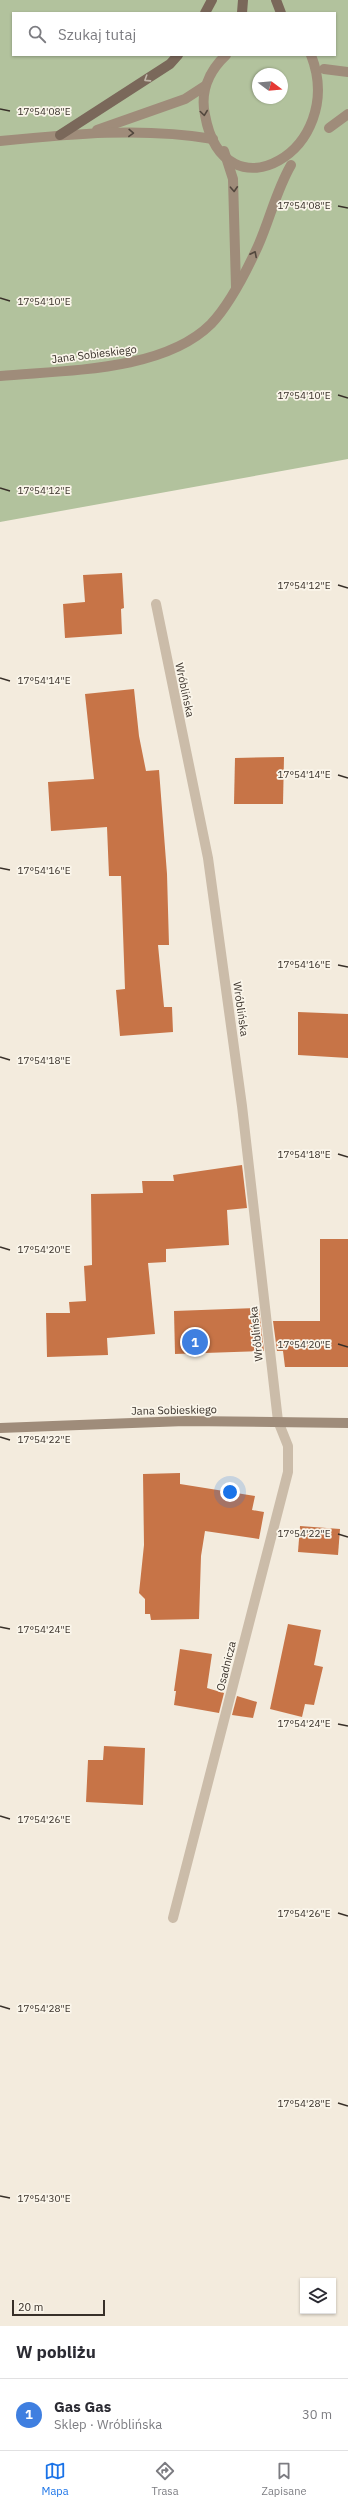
<!DOCTYPE html>
<html lang="pl">
<meta charset="utf-8">
<style>
:root{--surface:#fff;--page:#f7f7f7;--text:#2b2b33;--muted:#7c7c81;--line:#e1e1e2;--accent:#1a73e8}
body{margin:0;font-family:"IBM Plex Sans",sans-serif;background:var(--page);color:var(--text)}
.controls{position:absolute;right:12px;bottom:12px;display:grid;overflow:hidden;border-radius:0px;box-shadow:0 1px 3px #0004}
.controls button{width:36px;height:36px;display:grid;place-items:center;padding:0;border:0;border-bottom:1px solid var(--line);background:var(--surface);color:var(--text);font:20px sans-serif}
.compass{position:absolute;left:252px;top:68px;width:36px;height:36px;border-radius:50%;background:var(--surface);box-shadow:0 1px 3px #0004;rotate:106deg}
.scale{position:absolute;left:12px;bottom:10px;width:93px;box-sizing:border-box;padding-left:4px;border:2px solid #383029;border-top:0;font-size:11px;line-height:14px;white-space:nowrap;color:#383029;-webkit-text-stroke:3px #faf5ea;paint-order:stroke}
.you{position:absolute;left:230px;top:1492px;width:14px;height:14px;margin:-10px;border:3px solid #fff;border-radius:50%;background:#1a73e8;box-shadow:0 0 0 6px #1a73e833}
.badge{display:grid;place-items:center;width:26px;height:26px;border-radius:50%;background:var(--accent);color:#fff;font-size:13px;font-weight:700}
.pin{position:absolute;translate:-50% -50%;border:2px solid #fff;box-shadow:0 1px 4px #0006}
.list{margin:0;padding:0;list-style:none}
h2{display:flex;justify-content:space-between;align-items:center;height:52px;margin:0;padding:0 16px;font-size:17px}
h2 small{font-size:13px;font-weight:400;color:var(--muted)}
.list li{display:grid;grid-template-columns:26px 1fr auto;gap:12px;align-items:center;box-sizing:border-box;height:72px;padding:0 16px;border-top:1px solid var(--line)}
.list b{display:block;font-size:15px;white-space:nowrap}
.list p{margin:0;font-size:13px;white-space:nowrap;color:var(--muted)}
.list em{font-size:13px;font-style:normal;color:var(--muted)}
.icon{flex:none;width:22px;height:22px;fill:none;stroke:currentColor;stroke-width:2;stroke-linecap:round;stroke-linejoin:round}
.map{position:relative;flex:none;width:348px;height:2326px;overflow:hidden}
.search{position:absolute;background:var(--surface);box-shadow:0 1px 3px #0004;left:12px;right:12px;top:12px;height:44px;display:flex;align-items:center;gap:10px;box-sizing:border-box;padding:0 14px;border-radius:0px;color:var(--muted);font-size:15px}
.sheet{height:124px;background:var(--surface)}
nav{display:flex;justify-content:space-around;align-items:center;box-sizing:border-box;height:56px;border-top:1px solid var(--line);background:var(--surface);font-size:11px;color:var(--muted)}
nav a{display:grid;justify-items:center;gap:2px}
nav .on{color:var(--accent)}
.map>svg:first-child{display:block}
</style>
<div class="map">
<svg width="348" height="2326" viewBox="0 0 348 2326">
<rect width="100%" height="100%" fill="#f3ebdd"/>
<path fill="#b2c29d" fill-rule="evenodd" d="M0 0H348V459L0 522ZM13 13H335V55H13ZM258 74H282V98H258Z"/>
<g fill="#c77447">
<polygon points="122,573 124,608 121,609 122,634 65,638 63,604 85,602 83,575"/>
<polygon points="134,689 139,736 146,771 159,770 167,874 169,945 158,945 164,1007 172,1007 173,1032 120,1036 116,990 125,989 121,876 109,876 107,827 51,831 48,782 94,779 85,694"/>
<polygon points="284,757 283,804 234,804 235,758"/>
<polygon points="298,1012 348,1014 348,1058 298,1055"/>
<polygon points="242,1165 247,1208 227,1210 229,1245 166,1249 166,1262 148,1263 155,1334 107,1338 108,1355 47,1357 46,1313 70,1313 69,1302 86,1301 84,1266 92,1265 91,1194 143,1193 142,1181 174,1181 173,1175"/>
<polygon points="320,1239 348,1239 348,1367 285,1367 283,1351 277,1351 273,1321 320,1321"/>
<polygon points="259,1308 264,1351 175,1354 174,1311"/>
<polygon points="180,1473 180,1484 255,1496 252,1510 264,1512 259,1539 205,1531 201,1556 199,1619 151,1620 150,1614 145,1614 145,1599 139,1593 144,1545 143,1474"/>
<polygon points="300,1526 340,1529 338,1555 298,1552"/>
<polygon points="288,1624 321,1630 314,1665 323,1667 314,1705 305,1704 302,1717 270,1709"/>
<polygon points="180,1649 212,1654 207,1688 224,1693 219,1713 174,1705 176,1691 174,1691"/>
<polygon points="237,1696 257,1702 253,1718 232,1715"/>
<polygon points="104,1746 145,1748 143,1805 86,1802 88,1760 103,1760"/>
</g>
<g fill="none" stroke-linecap="round" stroke-linejoin="round">
<polyline stroke="#cbbca9" stroke-width="10" points="156,604 208,858 242,1106 278,1421 288,1446 288,1472 173,1918"/>
<g stroke="#9f8c7a" stroke-width="10">
<path d="M226 55C209 71 200 92 205 115 224 221 348 150 311 55"/>
<polyline points="324,69 348,72"/>
<polyline points="329,128 348,114"/>
<polyline points="97,130 185,99 205,86"/>
<path d="M0 141C71 134 142 127 213 139"/>
<polyline points="224,151 233,179 236,287"/>
<path d="M0 376C64 370 163 372 211 324 229 305 247 270 258 246 270 219 276 191 291 165"/>
<polyline points="0,1428 185,1421 348,1423"/>
</g>
<g stroke="#7a685a" stroke-width="10">
<polyline points="276,0 281,13"/>
<polyline points="205,13 212,0"/>
<polyline points="242,13 243,0"/>
<polyline points="60,135 170,64 178,55"/>
</g>
</g>
<defs><path id="oneway-chevron" d="M-2-3.5L2.5 0L-2 3.5" fill="none" stroke-width="1.6" stroke-linecap="round" stroke-linejoin="round"/></defs>
<use stroke="#c0b6a9" href="#oneway-chevron" transform="translate(147 79) rotate(147)"/>
<g stroke="#52473d">
<use href="#oneway-chevron" transform="translate(204 113) rotate(82)"/>
<use href="#oneway-chevron" transform="translate(131 133) rotate(2)"/>
<use href="#oneway-chevron" transform="translate(234 189) rotate(87)"/>
<use href="#oneway-chevron" transform="translate(254 254) rotate(-63)"/>
</g>
<path fill="none" stroke="#383029" stroke-width="1.5" d="M0 109 10 111M338 206 348 208M0 298 10 301M338 395 348 398M0 488 10 491M338 585 348 588M0 678 10 681M338 775 348 778M0 868 10 870M338 965 348 967M0 1057 10 1060M338 1154 348 1157M0 1247 10 1250M338 1344 348 1347M0 1437 10 1440M338 1534 348 1537M0 1627 10 1629M338 1724 348 1726M0 1816 10 1819M338 1913 348 1916M0 2006 10 2009M338 2103 348 2106M0 2196 10 2198"/>
<g text-anchor="middle" dominant-baseline="central" stroke-width="3.5" stroke-linejoin="round" paint-order="stroke">
<g font-size="11" fill="#383029" stroke="#faf5ea">
<text transform="translate(94 354) rotate(-7)">Jana Sobieskiego</text>
<text transform="translate(185 690) rotate(78)">Wróblińska</text>
<text transform="translate(241 1009) rotate(82)">Wróblińska</text>
<text transform="translate(256 1334) rotate(-96)">Wróblińska</text>
<text transform="translate(174 1410) rotate(-1)">Jana Sobieskiego</text>
<text transform="translate(226 1666) rotate(-76)">Osadnicza</text>
</g>
</g>
<g font-size="10" text-anchor="middle" fill="#383029" stroke="#faf5ea" stroke-width="3.5" stroke-linejoin="round" paint-order="stroke">
<text x="44" y="115">17°54'08"E</text>
<text x="304" y="209">17°54'08"E</text>
<text x="44" y="305">17°54'10"E</text>
<text x="304" y="399">17°54'10"E</text>
<text x="44" y="494">17°54'12"E</text>
<text x="304" y="589">17°54'12"E</text>
<text x="44" y="684">17°54'14"E</text>
<text x="304" y="778">17°54'14"E</text>
<text x="44" y="874">17°54'16"E</text>
<text x="304" y="968">17°54'16"E</text>
<text x="44" y="1064">17°54'18"E</text>
<text x="304" y="1158">17°54'18"E</text>
<text x="44" y="1253">17°54'20"E</text>
<text x="304" y="1348">17°54'20"E</text>
<text x="44" y="1443">17°54'22"E</text>
<text x="304" y="1537">17°54'22"E</text>
<text x="44" y="1633">17°54'24"E</text>
<text x="304" y="1727">17°54'24"E</text>
<text x="44" y="1823">17°54'26"E</text>
<text x="304" y="1917">17°54'26"E</text>
<text x="44" y="2012">17°54'28"E</text>
<text x="304" y="2107">17°54'28"E</text>
<text x="44" y="2202">17°54'30"E</text>
</g>
</svg>
<div class="controls">
<button><svg class="icon" aria-label="layers" viewBox="0 0 24 24"><path d="M12 4l9 5-9 5-9-5zM3 14l9 5 9-5"/></svg></button>
</div>
<svg class="compass" viewBox="-18 -18 36 36"><path d="M0-13l5 13h-10z" fill="#e53935"/><path d="M0 13l5-13h-10z" fill="#7c7c81"/></svg>
<div class="scale">20 m</div>
<div class="you"></div>
<div class="pin badge" style="left:195px;top:1342px;background:#3f7fe0">1</div>
<div class="search"><svg class="icon" aria-label="search" viewBox="0 0 24 24"><circle cx="10" cy="10" r="6"/><path d="M15 15l6 6"/></svg>Szukaj tutaj</div>
</div>
<section class="sheet">
<h2>W pobliżu<small></small></h2>
<ul class="list">
<li><span class="badge" style="background:#3f7fe0">1</span><div><b>Gas Gas</b><p>Sklep · Wróblińska</p></div><em>30 m</em></li>
</ul>
</section>
<nav>
<a class="on"><svg class="icon" aria-label="map" viewBox="0 0 24 24"><path d="M3 6l6-2 6 2 6-2v14l-6 2-6-2-6 2zM9 4v14M15 6v14"/></svg>Mapa</a>
<a><svg class="icon" aria-label="directions" viewBox="0 0 24 24"><path d="M12 3l9 9-9 9-9-9zM9 14v-3h6M13 9l2 2-2 2"/></svg>Trasa</a>
<a><svg class="icon" aria-label="saved" viewBox="0 0 24 24"><path d="M7 4h10v16l-5-4-5 4z"/></svg>Zapisane</a>
</nav>
